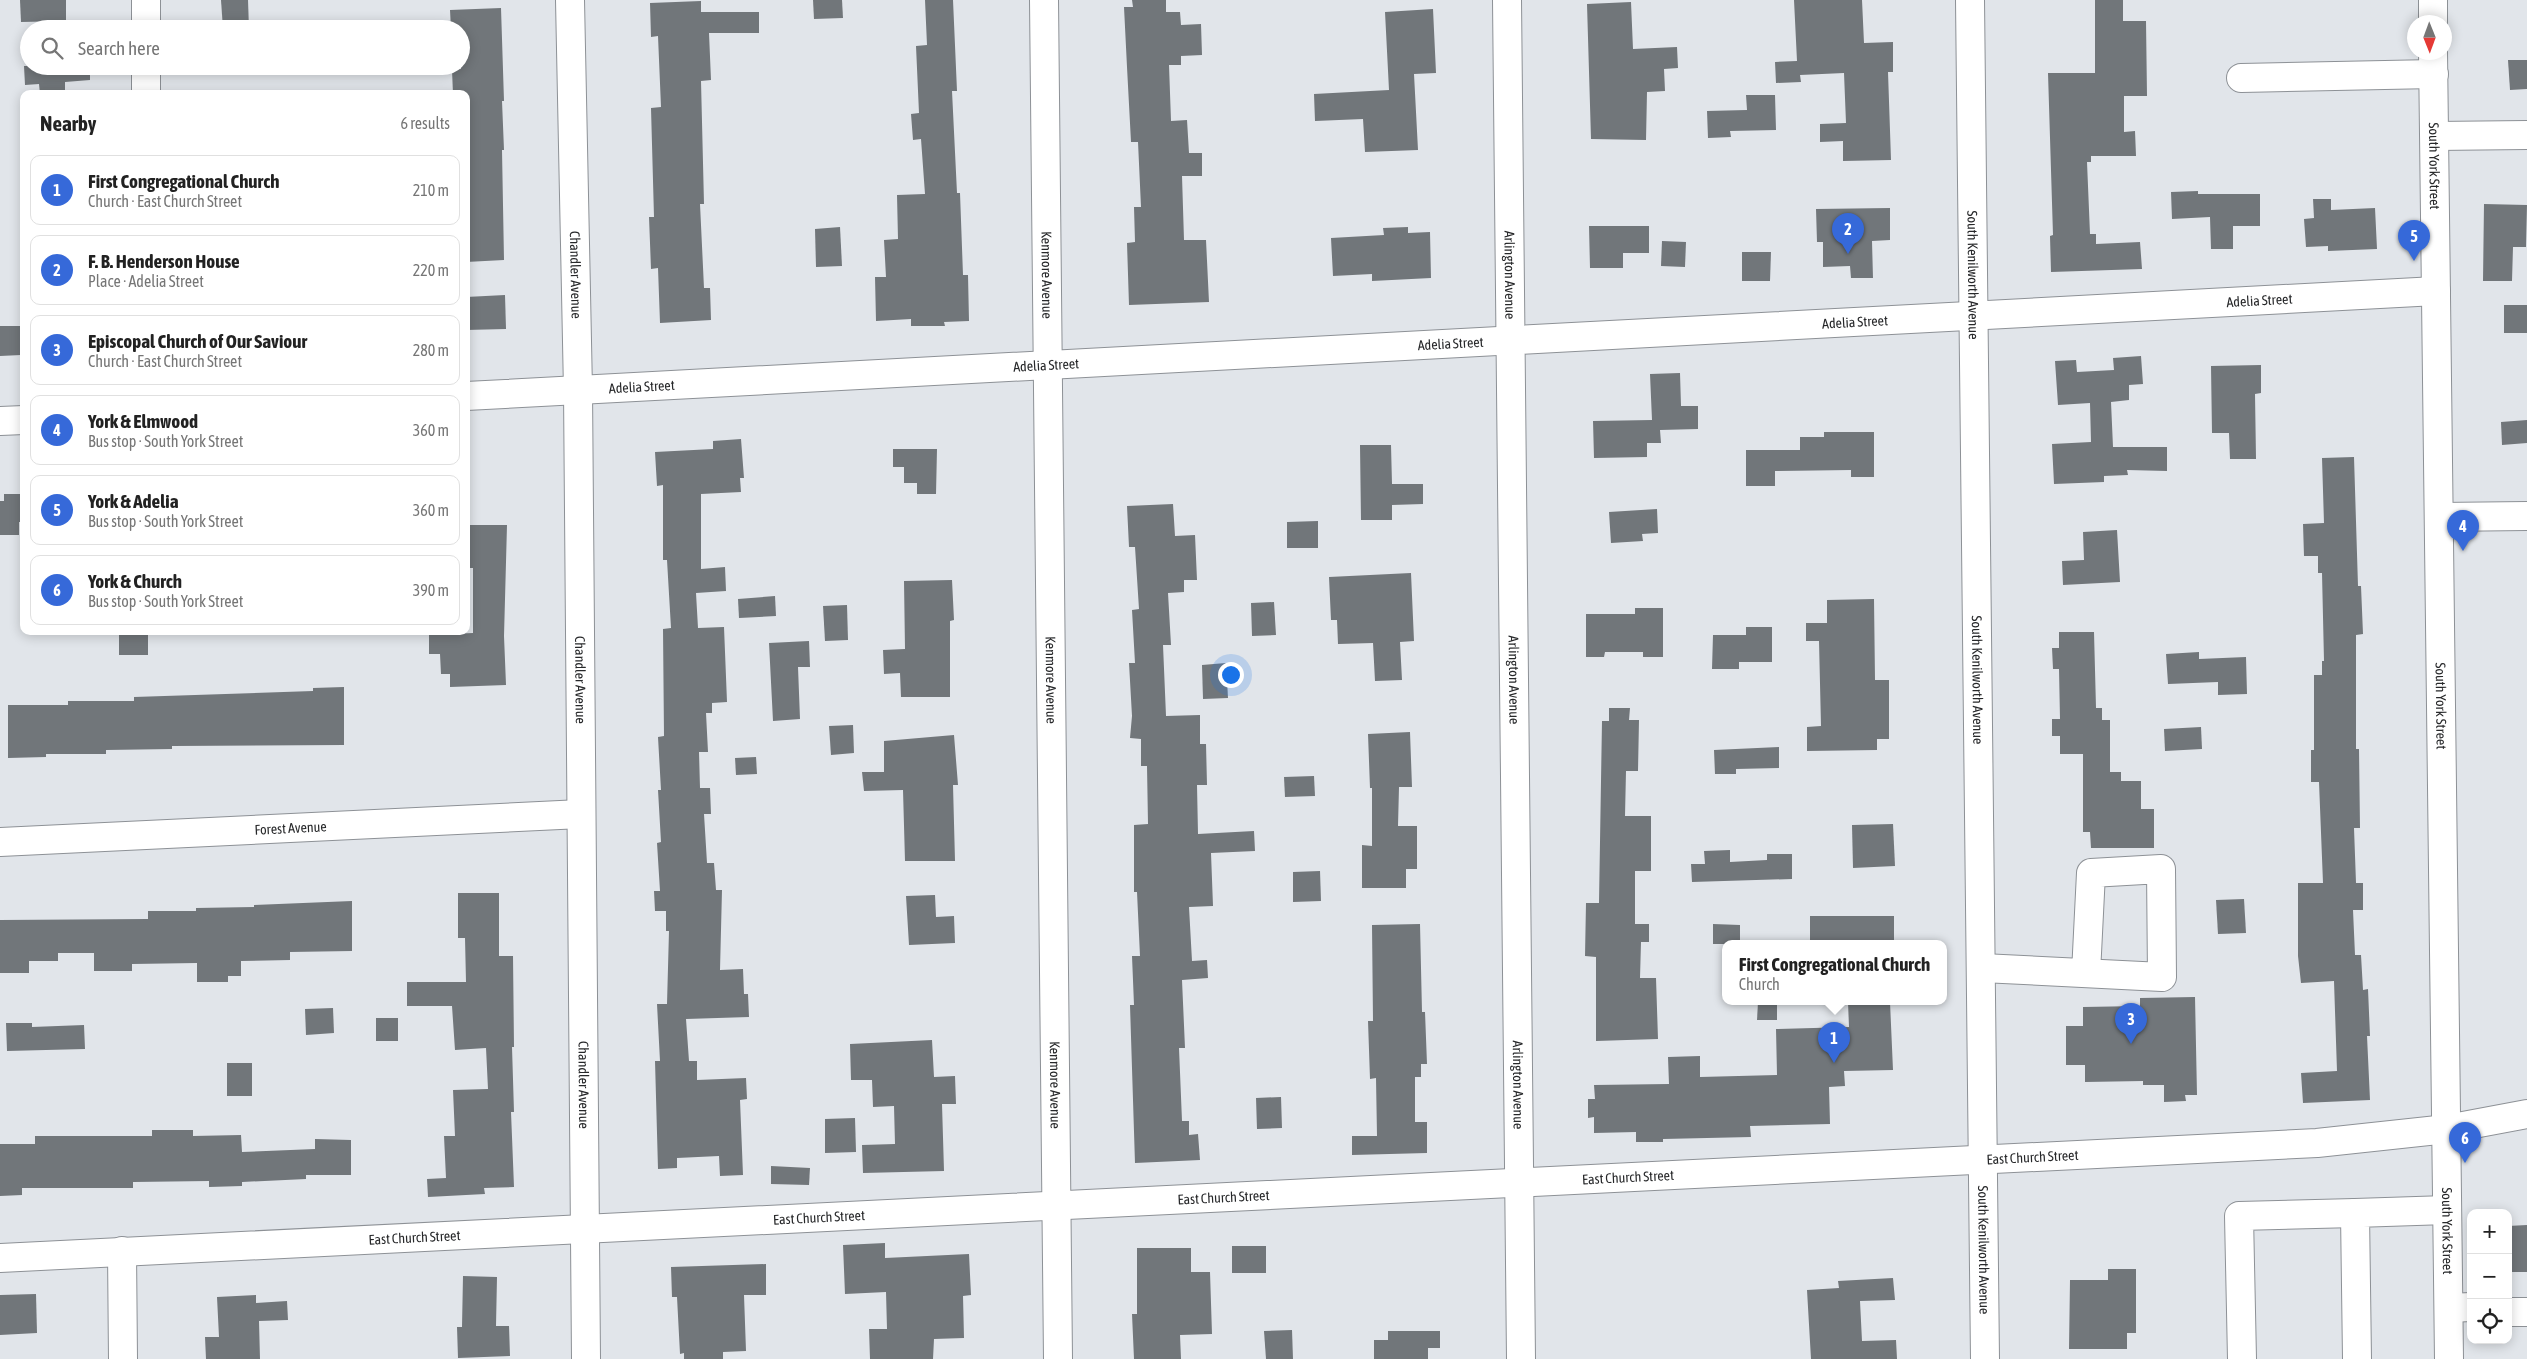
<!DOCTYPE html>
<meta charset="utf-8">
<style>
:root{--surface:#fff;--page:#f6f6f6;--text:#222;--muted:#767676;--line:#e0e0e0;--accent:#3669d9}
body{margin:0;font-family:"Asap Condensed",sans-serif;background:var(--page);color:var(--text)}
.controls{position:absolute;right:15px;bottom:15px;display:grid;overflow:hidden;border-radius:10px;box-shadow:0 2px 12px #0003}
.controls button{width:45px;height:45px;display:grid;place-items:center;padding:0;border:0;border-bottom:1px solid var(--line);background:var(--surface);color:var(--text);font:25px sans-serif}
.compass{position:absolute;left:2407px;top:15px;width:45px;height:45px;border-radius:50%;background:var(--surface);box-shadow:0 2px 12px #0003;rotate:179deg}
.you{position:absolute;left:1230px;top:674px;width:18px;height:18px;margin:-12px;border:4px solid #fff;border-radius:50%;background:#1a73e8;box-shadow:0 0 0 8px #1a73e833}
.badge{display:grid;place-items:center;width:32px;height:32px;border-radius:50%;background:var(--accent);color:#fff;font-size:16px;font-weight:700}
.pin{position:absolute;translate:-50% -41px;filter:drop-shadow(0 1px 2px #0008)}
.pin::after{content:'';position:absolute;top:26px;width:18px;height:15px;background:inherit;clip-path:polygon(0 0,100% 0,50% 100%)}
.popup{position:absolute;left:1722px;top:940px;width:225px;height:65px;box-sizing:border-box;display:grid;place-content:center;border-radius:10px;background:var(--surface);filter:drop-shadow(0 1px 4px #0005);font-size:16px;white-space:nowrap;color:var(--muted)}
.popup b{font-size:19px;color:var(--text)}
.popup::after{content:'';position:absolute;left:50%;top:100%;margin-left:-10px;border:10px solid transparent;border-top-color:var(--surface)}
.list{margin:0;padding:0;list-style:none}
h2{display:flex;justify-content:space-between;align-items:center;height:65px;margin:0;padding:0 20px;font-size:21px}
h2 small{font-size:16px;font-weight:400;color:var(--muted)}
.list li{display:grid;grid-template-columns:32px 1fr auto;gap:15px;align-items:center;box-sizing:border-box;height:70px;margin:0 10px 10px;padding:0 10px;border:1px solid var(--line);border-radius:10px}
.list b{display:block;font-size:19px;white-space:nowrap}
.list p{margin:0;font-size:16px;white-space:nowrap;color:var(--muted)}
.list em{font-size:16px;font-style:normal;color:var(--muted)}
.icon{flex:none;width:28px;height:28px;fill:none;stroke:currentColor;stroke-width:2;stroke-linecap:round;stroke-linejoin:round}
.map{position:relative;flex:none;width:2527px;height:1359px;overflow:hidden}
.search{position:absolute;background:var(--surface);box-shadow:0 2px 12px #0003;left:20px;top:20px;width:450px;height:55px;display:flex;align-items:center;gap:12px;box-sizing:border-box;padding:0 18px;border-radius:28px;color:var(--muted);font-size:19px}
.panel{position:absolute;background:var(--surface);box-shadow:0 2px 12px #0003;left:20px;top:90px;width:450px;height:545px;border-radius:10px}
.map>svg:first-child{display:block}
</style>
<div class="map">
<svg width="2527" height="1359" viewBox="0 0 2527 1359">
<rect width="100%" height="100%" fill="#e1e5ea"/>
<g fill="#71767a">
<polygon points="20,0 66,0 66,21 21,22"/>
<polygon points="221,0 248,0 249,29 223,29"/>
<polygon points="813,0 842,0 843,18 814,19"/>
<polygon points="925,0 953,0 957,91 952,91 957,193 960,193 963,275 968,275 969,321 944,322 945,326 911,326 911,319 876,321 875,277 886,277 884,240 898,239 897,195 925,194 921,139 913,140 911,114 919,113 916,46 927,45"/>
<polygon points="1132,0 1166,0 1166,12 1180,12 1181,25 1201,24 1202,55 1181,56 1181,65 1169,65 1171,121 1187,120 1189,153 1202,153 1202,176 1182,176 1184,240 1206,240 1209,302 1129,305 1127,243 1135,242 1134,207 1141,207 1138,142 1131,142 1127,67 1124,7 1133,7"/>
<polygon points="1794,0 1862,0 1864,43 1893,42 1893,72 1888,72 1891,160 1843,161 1843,141 1820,142 1820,124 1846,123 1844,73 1800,75 1801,82 1776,83 1775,62 1797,61"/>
<polygon points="2095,0 2123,0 2123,21 2146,21 2147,96 2124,96 2124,132 2135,131 2136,156 2091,156 2091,162 2087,162 2090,234 2096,234 2096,244 2140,242 2142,269 2051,272 2050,236 2053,235 2048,73 2095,73"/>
<polygon points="701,1 701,12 759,12 759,33 709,33 711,80 701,81 704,204 700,204 704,288 710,288 711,320 660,323 658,268 651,269 649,217 654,217 651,108 661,107 658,36 651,37 650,3"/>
<polygon points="1631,2 1633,49 1677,47 1678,68 1664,69 1665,91 1647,92 1646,140 1591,139 1587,4"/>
<polygon points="501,8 504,101 502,101 504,150 502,150 504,260 466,262 466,94 453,94 452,70 461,69 461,29 451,29 450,10"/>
<polygon points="1433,9 1436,73 1414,74 1418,150 1365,152 1363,119 1315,121 1314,94 1389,90 1385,12"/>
<polygon points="2508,60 2527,60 2527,89 2510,90"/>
<polygon points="24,66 90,66 90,80 65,82 65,94 40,94 39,84 25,85"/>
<polygon points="1746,95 1775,95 1776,130 1730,131 1731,137 1708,138 1707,111 1747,110"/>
<polygon points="2198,191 2198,194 2260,194 2260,226 2233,226 2233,249 2211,249 2210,217 2172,219 2171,192"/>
<polygon points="2313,199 2331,199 2331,210 2375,208 2377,249 2328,251 2328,246 2306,247 2304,219 2314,218"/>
<polygon points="2484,204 2527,205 2526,247 2513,247 2512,281 2483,281"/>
<polygon points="1890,208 1890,240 1872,241 1873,278 1851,278 1850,266 1823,267 1823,242 1817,242 1816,209"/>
<polygon points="1589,226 1649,226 1649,253 1623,253 1623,268 1590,268"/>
<polygon points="840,227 842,266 816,267 815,229"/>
<polygon points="1408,227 1408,233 1430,232 1431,278 1372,281 1372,274 1333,276 1331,238 1384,235 1383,228"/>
<polygon points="1662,241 1686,242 1685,267 1661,266"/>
<polygon points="1742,252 1771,252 1770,281 1742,281"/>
<polygon points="505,295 506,329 466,330 466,297"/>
<rect x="2504" y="305" width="23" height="28"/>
<polygon points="0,326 21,326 21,355 0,356"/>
<polygon points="2141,356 2143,384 2129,385 2129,400 2111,402 2113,447 2167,447 2167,471 2127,470 2128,475 2104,476 2104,482 2054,484 2052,444 2091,442 2090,403 2058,405 2055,361 2076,360 2077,372 2114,370 2113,358"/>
<polygon points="2261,365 2261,393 2255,394 2256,459 2230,459 2229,433 2212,433 2211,366"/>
<polygon points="1680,373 1681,406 1698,406 1698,429 1660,430 1661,443 1647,443 1647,457 1594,458 1593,421 1652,420 1650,374"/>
<polygon points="2527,420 2527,443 2502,445 2501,422"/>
<polygon points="1824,432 1874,432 1874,477 1851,477 1851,470 1775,471 1775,486 1746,486 1746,450 1800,450 1800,437 1824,437"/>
<polygon points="741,439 744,478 740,478 741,492 701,494 701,569 725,567 726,591 696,593 698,628 724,627 727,702 712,703 712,713 706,713 708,752 699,752 700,788 710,788 711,814 704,814 707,863 714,863 716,890 722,890 720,970 743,969 744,994 748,994 749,1017 686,1019 689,1061 697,1061 697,1080 746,1078 747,1099 740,1100 743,1175 720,1176 719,1156 677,1158 677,1168 658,1169 655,1061 660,1061 657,1004 667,1004 669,931 666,931 666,911 655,911 654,891 660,891 657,843 661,842 658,790 661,790 658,737 664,736 663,629 671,628 667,560 663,560 663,485 657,486 655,452 713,449 713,441"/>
<polygon points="1360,445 1391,445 1392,484 1423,484 1423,504 1392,505 1392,520 1361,520"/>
<polygon points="893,449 937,449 936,494 917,494 917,483 904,483 904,467 893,467"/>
<polygon points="2354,457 2358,586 2361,586 2363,634 2356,635 2356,749 2359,749 2360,828 2354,828 2356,883 2363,883 2363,910 2353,910 2355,955 2361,955 2363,990 2368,989 2370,1036 2367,1036 2370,1100 2303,1103 2301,1073 2337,1071 2334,981 2301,983 2298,956 2298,883 2323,883 2319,782 2311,782 2311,750 2314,750 2314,675 2322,675 2322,661 2324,661 2322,573 2318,573 2318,556 2304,556 2303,524 2324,523 2322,458"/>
<polygon points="4,494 24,494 24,522 19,522 19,535 0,535 0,501 4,501"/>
<polygon points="1173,504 1175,536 1195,535 1197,580 1184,580 1184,592 1168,593 1171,645 1163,645 1166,716 1200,715 1200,744 1206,744 1207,785 1197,785 1198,834 1254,831 1255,851 1211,853 1213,906 1189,907 1192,961 1207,960 1208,978 1182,980 1185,1048 1179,1048 1182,1121 1189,1121 1189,1135 1198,1134 1200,1160 1135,1163 1130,1005 1134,1005 1132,956 1140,956 1137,892 1134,892 1134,825 1148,824 1147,766 1141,766 1141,739 1130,738 1132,716 1129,663 1135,663 1132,610 1139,609 1135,547 1129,547 1127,506"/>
<polygon points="1657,509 1658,533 1642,534 1643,541 1611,543 1609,512"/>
<polygon points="1318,521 1318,548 1287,548 1287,522"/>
<polygon points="466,525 507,525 504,636 506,685 450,687 450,674 441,674 440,654 429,654 429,635 473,633 473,568 470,568"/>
<polygon points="2117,530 2120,582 2063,585 2062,561 2084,560 2083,532"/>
<polygon points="1411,573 1414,641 1400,642 1402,680 1375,681 1373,643 1338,644 1337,620 1331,620 1329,577"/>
<polygon points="952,580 954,620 950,621 950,697 901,697 900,673 884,674 883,650 905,649 904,581"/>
<polygon points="775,596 776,616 739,618 738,599"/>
<polygon points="1874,599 1875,680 1889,680 1889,739 1877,739 1877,750 1807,751 1807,727 1821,726 1819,641 1806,641 1806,623 1827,623 1827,600"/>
<polygon points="1274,602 1276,635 1252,636 1251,603"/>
<polygon points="847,605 848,640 825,641 823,606"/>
<polygon points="1635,608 1663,608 1663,657 1643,657 1643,652 1605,652 1604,657 1586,657 1586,614 1635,614"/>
<polygon points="1746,627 1772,627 1772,662 1739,662 1739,669 1712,669 1713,635 1746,635"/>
<rect x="119" y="631" width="29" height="24"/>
<polygon points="2059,632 2094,632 2096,708 2102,708 2102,720 2110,720 2110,772 2121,772 2121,781 2141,781 2141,809 2154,809 2154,848 2091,848 2090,832 2083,832 2083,754 2060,754 2060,736 2052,736 2052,719 2060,719 2059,669 2053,669 2052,648 2059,648"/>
<polygon points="809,641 810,667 798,667 800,719 773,721 769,643"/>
<polygon points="2199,652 2199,659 2246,657 2247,694 2218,695 2218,682 2168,684 2166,654"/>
<polygon points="1226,663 1228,698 1203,699 1202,665"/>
<polygon points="344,687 344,745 172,746 172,749 106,750 106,754 46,754 46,757 8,758 8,705 68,705 68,701 134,701 134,697 313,691 313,688"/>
<polygon points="1609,708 1630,708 1629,720 1639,720 1638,771 1626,771 1625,816 1651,816 1651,871 1635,871 1635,924 1649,924 1649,942 1641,942 1640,978 1656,978 1658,1039 1596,1041 1596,957 1585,956 1586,903 1599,903 1602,721 1609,721"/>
<polygon points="853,725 854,753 831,755 829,726"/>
<polygon points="2201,727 2202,749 2165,751 2164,729"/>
<polygon points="1410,732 1412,787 1399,787 1398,826 1417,826 1417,869 1406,869 1406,888 1362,888 1362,845 1372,846 1372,788 1370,788 1368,734"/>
<polygon points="954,735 958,785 953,785 955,861 905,861 903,790 864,791 862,772 884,772 884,741"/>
<polygon points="1779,747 1779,768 1736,769 1736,774 1715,774 1714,750"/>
<polygon points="756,757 757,774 736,775 735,758"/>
<polygon points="1314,776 1315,796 1285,797 1284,777"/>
<polygon points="1893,824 1895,866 1853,868 1852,825"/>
<polygon points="1730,850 1730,862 1767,860 1767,854 1792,854 1792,879 1692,882 1691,864 1705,864 1704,851"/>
<polygon points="1320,871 1321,901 1293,902 1293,872"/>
<polygon points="458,893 499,893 499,956 513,956 514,1047 512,1047 514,1112 511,1112 514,1187 484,1188 485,1194 428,1197 427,1179 446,1178 444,1136 455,1136 453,1090 488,1089 486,1048 455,1050 452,1006 407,1006 407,982 466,982 465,938 458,938"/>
<polygon points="935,895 936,917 954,916 955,943 909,945 906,896"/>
<polygon points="2244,899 2246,933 2218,934 2216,900"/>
<polygon points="352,901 352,951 290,952 290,960 241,961 241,976 228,976 228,982 197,982 197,963 132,964 132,971 94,971 94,953 58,953 58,961 29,961 29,973 0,973 0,920 148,919 148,911 196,911 196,908 254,907 254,905"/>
<polygon points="1810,916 1894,916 1894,944 1816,944 1816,940 1810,940"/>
<polygon points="1420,924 1422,1012 1425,1012 1427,1064 1421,1064 1421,1077 1415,1077 1415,1122 1427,1122 1427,1153 1352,1155 1352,1136 1377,1136 1376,1078 1370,1079 1368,1021 1373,1021 1372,925"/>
<polygon points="1713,924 1740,925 1740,944 1713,944"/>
<polygon points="2195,997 2197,1095 2185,1095 2186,1101 2164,1102 2164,1085 2143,1085 2143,1081 2085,1082 2085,1065 2066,1065 2066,1026 2083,1026 2083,1007 2140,1006 2140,998"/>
<polygon points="1758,1002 1777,1002 1777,1020 1757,1020"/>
<polygon points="1848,1002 1890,1002 1893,1070 1844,1071 1845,1086 1829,1087 1830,1124 1750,1126 1751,1137 1663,1139 1663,1142 1636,1142 1636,1132 1594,1133 1594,1117 1588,1118 1588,1099 1595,1099 1594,1085 1669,1084 1668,1057 1700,1056 1700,1077 1777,1075 1776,1029 1849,1027"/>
<polygon points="333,1008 334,1033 306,1035 305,1009"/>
<rect x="376" y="1018" width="22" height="23"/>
<polygon points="6,1023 32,1023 32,1027 84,1025 85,1049 7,1051"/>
<polygon points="932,1040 934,1077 955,1076 956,1104 942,1104 944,1171 863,1173 862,1145 895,1144 894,1106 873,1107 872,1080 851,1080 850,1044"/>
<rect x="227" y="1063" width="25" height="33"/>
<polygon points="1281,1097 1282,1128 1257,1129 1256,1098"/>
<polygon points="855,1118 856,1152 825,1153 825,1119"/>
<polygon points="152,1130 193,1130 193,1136 241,1135 242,1152 315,1149 315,1139 351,1140 351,1175 306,1175 306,1179 242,1182 242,1186 209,1187 209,1181 133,1182 133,1188 22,1188 22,1195 0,1196 0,1144 35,1144 35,1136 152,1136"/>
<polygon points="771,1166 810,1168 809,1185 771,1184"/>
<polygon points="2527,1225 2527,1272 2508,1272 2508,1226"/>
<polygon points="885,1243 885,1258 969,1254 971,1295 963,1296 964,1338 934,1339 933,1359 870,1359 869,1329 887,1329 886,1292 845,1294 843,1245"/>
<rect x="1232" y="1246" width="34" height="27"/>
<polygon points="1137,1248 1191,1248 1191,1272 1210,1272 1212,1334 1180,1335 1181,1359 1134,1359 1132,1314 1137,1314"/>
<polygon points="766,1264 766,1295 744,1295 746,1351 723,1352 723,1359 684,1359 684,1353 680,1354 677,1297 672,1297 671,1267"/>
<polygon points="2108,1269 2136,1269 2136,1333 2127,1333 2127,1349 2069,1349 2070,1280 2108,1280"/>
<polygon points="463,1276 497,1277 496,1326 509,1326 510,1356 458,1358 457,1327 462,1327"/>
<polygon points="1893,1278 1895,1300 1860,1301 1862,1341 1896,1340 1897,1359 1811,1359 1807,1290 1839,1288 1838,1281"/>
<polygon points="36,1294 37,1333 0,1335 0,1295"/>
<polygon points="256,1295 256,1303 287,1301 288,1320 259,1321 260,1359 206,1359 205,1337 219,1337 217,1297"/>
<polygon points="1292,1330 1293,1359 1266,1359 1264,1331"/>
<polygon points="1388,1331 1440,1331 1440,1348 1428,1348 1428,1359 1374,1359 1374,1340 1388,1340"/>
</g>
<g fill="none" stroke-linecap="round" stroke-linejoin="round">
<g stroke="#8d9196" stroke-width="30">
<g id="minor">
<polyline points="146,0 146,29"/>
<path id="s1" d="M570 0 578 390 586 1359"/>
<path id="s2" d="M1044 0 1058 1359"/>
<path id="s3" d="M1507 0 1521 1359"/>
<path id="s4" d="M1970 0 1985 1359"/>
<polyline points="146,66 146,94"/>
<polyline points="2241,78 2434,74"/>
<polyline points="2435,136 2527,135"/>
<path id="s5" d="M466 396 2436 291"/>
<polyline points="0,421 24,420"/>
<polyline points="2439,517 2527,516"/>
<path id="s6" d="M0 842 581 814"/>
<polyline points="1982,968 2162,977 2161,869 2091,873 2086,973"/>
<polyline points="122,1251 123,1359"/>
<path id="s7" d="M0 1258 2317 1143 2447 1129 2527 1114"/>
<polyline points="2449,1308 2471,1307"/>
<polyline points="2508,1312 2527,1312"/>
<polyline points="2242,1359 2239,1216 2355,1213"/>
<polyline points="2357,1359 2355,1213 2447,1210"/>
</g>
</g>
<g stroke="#8d9196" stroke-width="30">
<g id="major">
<polyline points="2433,0 2433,22"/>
<path id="s8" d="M2433 52 2449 1359"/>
</g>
</g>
<use href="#minor" stroke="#fff" stroke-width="28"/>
<use href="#major" stroke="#fff" stroke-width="28"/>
</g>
<g text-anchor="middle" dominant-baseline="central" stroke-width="4.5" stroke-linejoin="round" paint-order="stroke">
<g font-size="14" fill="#27282a" stroke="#e1e5ea">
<text stroke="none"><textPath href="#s8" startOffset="114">South York Street</textPath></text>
<text stroke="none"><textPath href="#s1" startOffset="275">Chandler Avenue</textPath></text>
<text stroke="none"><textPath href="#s2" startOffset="275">Kenmore Avenue</textPath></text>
<text stroke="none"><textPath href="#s3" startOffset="275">Arlington Avenue</textPath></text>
<text stroke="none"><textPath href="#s4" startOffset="275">South Kenilworth Avenue</textPath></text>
<text stroke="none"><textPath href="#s5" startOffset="1796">Adelia Street</textPath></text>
<text stroke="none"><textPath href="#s5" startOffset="1391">Adelia Street</textPath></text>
<text stroke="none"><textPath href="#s5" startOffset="986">Adelia Street</textPath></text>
<text stroke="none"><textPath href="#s5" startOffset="581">Adelia Street</textPath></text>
<text stroke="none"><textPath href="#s5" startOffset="176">Adelia Street</textPath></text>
<text stroke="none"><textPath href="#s1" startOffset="680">Chandler Avenue</textPath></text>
<text stroke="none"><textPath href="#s4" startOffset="680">South Kenilworth Avenue</textPath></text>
<text stroke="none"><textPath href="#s2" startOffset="680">Kenmore Avenue</textPath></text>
<text stroke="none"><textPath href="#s3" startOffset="680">Arlington Avenue</textPath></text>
<text stroke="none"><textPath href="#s8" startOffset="654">South York Street</textPath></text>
<text stroke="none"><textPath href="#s6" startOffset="291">Forest Avenue</textPath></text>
<text stroke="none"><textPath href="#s1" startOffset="1085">Chandler Avenue</textPath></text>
<text stroke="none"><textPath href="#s2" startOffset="1085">Kenmore Avenue</textPath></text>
<text stroke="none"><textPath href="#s3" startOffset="1085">Arlington Avenue</textPath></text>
<text stroke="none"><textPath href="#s7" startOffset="2035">East Church Street</textPath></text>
<text stroke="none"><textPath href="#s7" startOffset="1630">East Church Street</textPath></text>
<text stroke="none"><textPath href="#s7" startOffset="1225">East Church Street</textPath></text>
<text stroke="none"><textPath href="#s7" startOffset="820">East Church Street</textPath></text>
<text stroke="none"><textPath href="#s8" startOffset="1179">South York Street</textPath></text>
<text stroke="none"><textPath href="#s7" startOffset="415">East Church Street</textPath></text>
<text stroke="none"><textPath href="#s4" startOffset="1250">South Kenilworth Avenue</textPath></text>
</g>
</g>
</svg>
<div class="controls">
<button>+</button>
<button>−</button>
<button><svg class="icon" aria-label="locate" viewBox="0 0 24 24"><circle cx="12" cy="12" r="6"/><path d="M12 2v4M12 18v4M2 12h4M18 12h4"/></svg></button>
</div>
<svg class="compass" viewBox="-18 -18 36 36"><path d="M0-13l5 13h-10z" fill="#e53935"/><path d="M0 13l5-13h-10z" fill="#767676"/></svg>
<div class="you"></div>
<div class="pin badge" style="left:1834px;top:1063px">1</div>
<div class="popup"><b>First Congregational Church</b>Church</div>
<div class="pin badge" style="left:1848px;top:254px">2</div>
<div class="pin badge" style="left:2131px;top:1044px">3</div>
<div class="pin badge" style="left:2463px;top:551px">4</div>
<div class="pin badge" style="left:2414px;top:261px">5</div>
<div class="pin badge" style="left:2465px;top:1163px">6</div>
<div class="search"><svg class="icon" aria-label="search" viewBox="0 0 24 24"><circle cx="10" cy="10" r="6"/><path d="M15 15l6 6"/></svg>Search here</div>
<section class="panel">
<h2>Nearby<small>6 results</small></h2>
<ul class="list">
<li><span class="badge">1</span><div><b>First Congregational Church</b><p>Church · East Church Street</p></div><em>210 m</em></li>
<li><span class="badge">2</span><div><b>F. B. Henderson House</b><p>Place · Adelia Street</p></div><em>220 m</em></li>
<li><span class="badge">3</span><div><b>Episcopal Church of Our Saviour</b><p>Church · East Church Street</p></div><em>280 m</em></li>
<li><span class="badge">4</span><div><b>York &amp; Elmwood</b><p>Bus stop · South York Street</p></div><em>360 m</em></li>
<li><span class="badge">5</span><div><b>York &amp; Adelia</b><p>Bus stop · South York Street</p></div><em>360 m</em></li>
<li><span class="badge">6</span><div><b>York &amp; Church</b><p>Bus stop · South York Street</p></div><em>390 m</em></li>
</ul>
</section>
</div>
